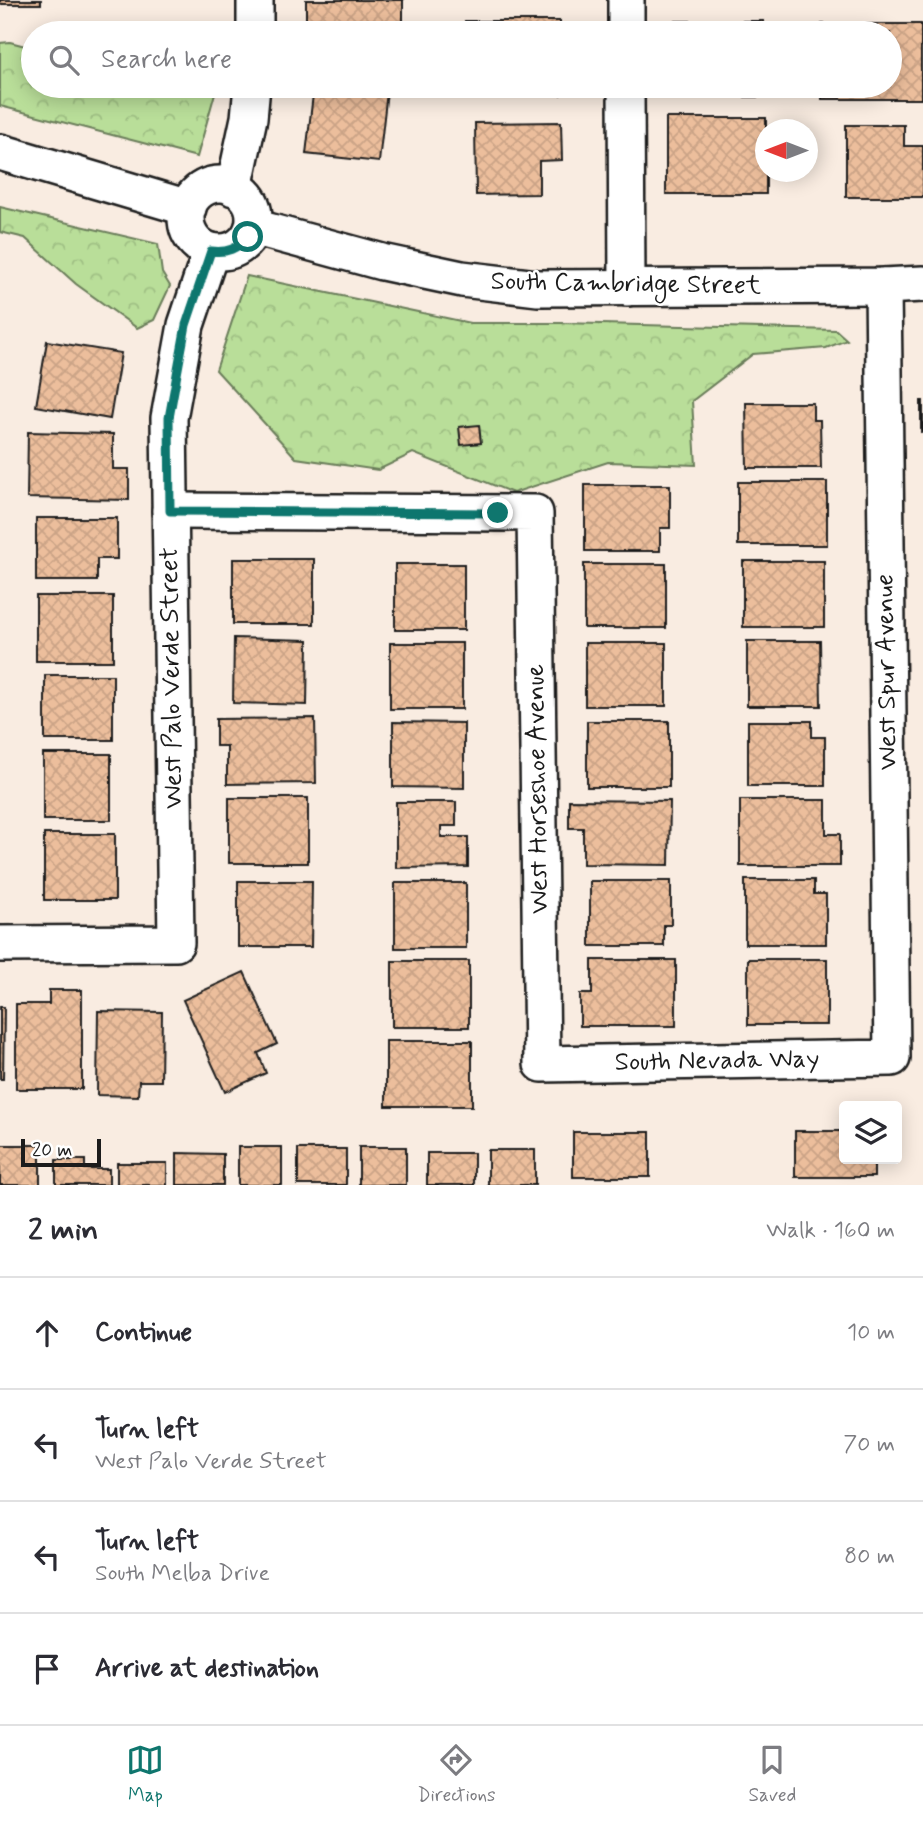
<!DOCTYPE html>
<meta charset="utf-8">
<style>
:root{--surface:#fff;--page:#f7f7f7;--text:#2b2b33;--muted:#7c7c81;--line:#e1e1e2;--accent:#0f766e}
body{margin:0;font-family:Mynerve,sans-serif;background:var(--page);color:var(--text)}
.controls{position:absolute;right:21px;bottom:21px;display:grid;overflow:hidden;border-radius:7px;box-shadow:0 4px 18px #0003}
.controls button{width:63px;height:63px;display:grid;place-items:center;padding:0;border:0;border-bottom:2px solid var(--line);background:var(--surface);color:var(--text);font:35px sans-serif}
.compass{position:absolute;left:755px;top:119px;width:63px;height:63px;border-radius:50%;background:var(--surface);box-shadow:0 4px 18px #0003;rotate:270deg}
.scale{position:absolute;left:21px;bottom:18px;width:80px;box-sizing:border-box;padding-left:7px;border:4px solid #1c1c1c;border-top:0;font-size:19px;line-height:24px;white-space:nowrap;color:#1c1c1c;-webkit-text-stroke:5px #fff;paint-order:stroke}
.stop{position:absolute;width:21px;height:21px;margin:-16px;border:5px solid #0f766e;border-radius:50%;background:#fff}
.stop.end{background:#0f766e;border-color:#fff;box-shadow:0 2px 7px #0008}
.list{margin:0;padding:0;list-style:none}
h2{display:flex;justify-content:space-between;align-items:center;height:91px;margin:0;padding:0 28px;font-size:30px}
h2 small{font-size:23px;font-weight:400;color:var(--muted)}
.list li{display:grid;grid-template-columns:46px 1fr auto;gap:21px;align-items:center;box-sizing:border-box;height:112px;padding:0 28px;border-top:2px solid var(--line)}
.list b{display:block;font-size:26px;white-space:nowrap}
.list p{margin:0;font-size:23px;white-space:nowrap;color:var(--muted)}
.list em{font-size:23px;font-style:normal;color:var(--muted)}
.icon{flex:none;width:38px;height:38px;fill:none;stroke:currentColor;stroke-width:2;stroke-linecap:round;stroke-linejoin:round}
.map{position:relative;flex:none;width:923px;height:1185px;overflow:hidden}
.search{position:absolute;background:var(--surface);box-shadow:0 4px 18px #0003;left:21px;right:21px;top:21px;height:77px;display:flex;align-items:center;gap:18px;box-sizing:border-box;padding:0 24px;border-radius:38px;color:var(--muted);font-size:26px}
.sheet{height:539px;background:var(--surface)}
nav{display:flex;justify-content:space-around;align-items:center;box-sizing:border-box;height:98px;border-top:2px solid var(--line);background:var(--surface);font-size:19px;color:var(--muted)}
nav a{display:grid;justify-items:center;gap:4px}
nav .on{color:var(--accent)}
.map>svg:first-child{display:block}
</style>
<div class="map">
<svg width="923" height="1185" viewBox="0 0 923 1185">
<defs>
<pattern id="park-crowns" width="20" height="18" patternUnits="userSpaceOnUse" patternTransform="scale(1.75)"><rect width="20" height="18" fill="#b9de99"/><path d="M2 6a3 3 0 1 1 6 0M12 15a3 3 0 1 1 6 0" fill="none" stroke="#9ebe83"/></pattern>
<pattern id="building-cross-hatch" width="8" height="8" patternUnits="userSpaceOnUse" patternTransform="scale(1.75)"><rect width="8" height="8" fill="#ecbe9c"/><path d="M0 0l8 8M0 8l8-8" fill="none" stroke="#caa386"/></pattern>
</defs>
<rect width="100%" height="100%" fill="#f9ece1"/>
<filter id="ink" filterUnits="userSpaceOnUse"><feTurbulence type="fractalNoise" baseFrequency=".0143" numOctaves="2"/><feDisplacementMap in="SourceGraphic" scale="14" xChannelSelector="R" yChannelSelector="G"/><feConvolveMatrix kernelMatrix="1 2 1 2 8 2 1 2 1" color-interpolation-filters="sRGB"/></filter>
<g filter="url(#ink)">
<g fill="url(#park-crowns)" stroke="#6a7d5a" stroke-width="2">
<polygon points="10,42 33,48 33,86 217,86 197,157 0,106 0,43"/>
<polygon points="0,207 158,244 162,273 170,286 154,320 137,328 76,284 25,238 0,232"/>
<polygon points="247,276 470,323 561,323 836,330 847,340 826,348 753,354 692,401 696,465 608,462 513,493 413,453 378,470 296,458 216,370"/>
</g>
<g fill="url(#building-cross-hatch)" stroke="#1c1c1c" stroke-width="2">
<rect x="0" y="0" width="41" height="4"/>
<rect x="306" y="0" width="97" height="33"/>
<rect x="465" y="21" width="95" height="12"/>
<rect x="668" y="21" width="96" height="12"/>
<polygon points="822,24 921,24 921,99 822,99 822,86 890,86 890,33 822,33"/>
<polygon points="314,86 338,86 387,91 379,162 306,154"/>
<rect x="465" y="86" width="95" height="9"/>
<rect x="668" y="86" width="96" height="11"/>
<rect x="666" y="118" width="100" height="76"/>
<polygon points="561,122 562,160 539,161 539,194 476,195 475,123"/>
<polygon points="846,125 904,125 904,146 923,146 923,197 846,197"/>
<polygon points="47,341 121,353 110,419 36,406"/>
<rect x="921" y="401" width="2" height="31"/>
<polygon points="746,403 813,403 813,420 820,420 821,468 747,468"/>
<polygon points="479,425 481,443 461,445 459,427"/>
<polygon points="28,432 113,434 113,469 129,469 129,500 27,498"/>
<rect x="738" y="482" width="89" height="63"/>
<polygon points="585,485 670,485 670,528 660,528 660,551 585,551"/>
<polygon points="36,518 117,518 117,559 97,559 97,581 36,581"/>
<rect x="233" y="559" width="81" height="65"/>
<rect x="743" y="561" width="81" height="66"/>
<rect x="395" y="564" width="69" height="66"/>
<rect x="584" y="564" width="82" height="64"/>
<rect x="36" y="596" width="77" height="65"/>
<polygon points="234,638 308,640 307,705 233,703"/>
<polygon points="747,641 820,641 821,706 747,706"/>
<rect x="390" y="643" width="72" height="66"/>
<rect x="585" y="643" width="81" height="63"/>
<rect x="45" y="675" width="68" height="65"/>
<polygon points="315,718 316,783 227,784 227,746 216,746 216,719"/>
<rect x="587" y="721" width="82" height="66"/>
<polygon points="748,721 812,721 812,737 825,737 825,786 748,786"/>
<polygon points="393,722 464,723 464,788 393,787"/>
<rect x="43" y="754" width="68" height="66"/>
<rect x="229" y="798" width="79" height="65"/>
<polygon points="569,800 670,801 669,865 583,864 583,828 569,828"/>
<polygon points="740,800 826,800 826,834 840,834 840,866 740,866"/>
<polygon points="396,802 456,802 456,826 441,826 441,837 468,837 468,867 396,868"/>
<rect x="44" y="834" width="71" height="66"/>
<polygon points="745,880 814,880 814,894 826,894 826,944 745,944"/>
<polygon points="238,881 312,881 311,947 238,947"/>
<polygon points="590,881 671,881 671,925 664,925 664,946 590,946"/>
<rect x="395" y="883" width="71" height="65"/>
<rect x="748" y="959" width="79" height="66"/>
<polygon points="592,960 676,960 676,1026 580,1026 580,994 592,994"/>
<rect x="392" y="961" width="77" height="66"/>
<polygon points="244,972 277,1044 258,1053 266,1073 225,1092 183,1000"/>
<polygon points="49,990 82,990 82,1089 16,1089 16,1004 49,1004"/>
<polygon points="0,1007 4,1007 3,1079 0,1079"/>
<polygon points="98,1011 162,1012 161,1081 139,1081 138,1096 97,1095"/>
<rect x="386" y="1041" width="86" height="65"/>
<polygon points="795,1131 844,1131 844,1159 874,1159 874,1177 795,1177"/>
<rect x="573" y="1132" width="77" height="45"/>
<rect x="0" y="1145" width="40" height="40"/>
<rect x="238" y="1147" width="44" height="38"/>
<rect x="359" y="1147" width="47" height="38"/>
<rect x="298" y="1149" width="48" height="36"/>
<rect x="488" y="1150" width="47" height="35"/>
<polygon points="177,1153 223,1154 223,1185 177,1185"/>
<rect x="427" y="1153" width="47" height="32"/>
<polygon points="56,1160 85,1160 85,1169 109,1169 109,1185 56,1185"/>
<rect x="117" y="1163" width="50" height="22"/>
</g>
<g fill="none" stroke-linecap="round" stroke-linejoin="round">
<g stroke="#1c1c1c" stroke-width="40">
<g id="minor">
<polyline points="255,0 255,33"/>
<polyline points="626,0 626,33"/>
<polyline points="626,86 627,288"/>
<polyline points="0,152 188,208"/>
<circle cx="220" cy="218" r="34"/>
<polyline points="234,188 249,118 252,86"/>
<polyline points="253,227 382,262 462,279 538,288 883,286 923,284"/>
<polyline points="170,511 535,513 542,1064 892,1058 883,286"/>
<polyline points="0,944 176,943 169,418 186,325 211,251"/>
</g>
</g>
<use href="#minor" stroke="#fff" stroke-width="35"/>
</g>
</g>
<g fill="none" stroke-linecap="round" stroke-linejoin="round" filter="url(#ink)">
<path stroke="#0f766e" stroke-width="9" d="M248 237C237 249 227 253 211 251L186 325 169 418 170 511 498 513"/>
</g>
<g text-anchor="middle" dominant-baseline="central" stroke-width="5" stroke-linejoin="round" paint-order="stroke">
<g font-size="26" fill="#1c1c1c" stroke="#fff">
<text transform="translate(626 284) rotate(1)">South Cambridge Street</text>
<text transform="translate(887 672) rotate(-91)">West Spur Avenue</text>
<text transform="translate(172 678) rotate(-91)">West Palo Verde Street</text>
<text transform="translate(538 789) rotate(-91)">West Horseshoe Avenue</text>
<text transform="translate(717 1061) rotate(-1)">South Nevada Way</text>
</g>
</g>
</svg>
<div class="controls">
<button><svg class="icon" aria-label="layers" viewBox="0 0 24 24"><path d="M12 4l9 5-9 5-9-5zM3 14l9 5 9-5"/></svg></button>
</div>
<svg class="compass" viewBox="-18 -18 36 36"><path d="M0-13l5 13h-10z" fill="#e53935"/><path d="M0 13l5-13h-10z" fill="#7c7c81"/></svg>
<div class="scale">20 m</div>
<div class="stop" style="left:248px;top:237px"></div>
<div class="stop end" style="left:498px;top:513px"></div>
<div class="search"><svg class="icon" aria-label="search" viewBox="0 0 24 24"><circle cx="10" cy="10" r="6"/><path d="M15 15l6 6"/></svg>Search here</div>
</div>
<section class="sheet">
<h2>2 min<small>Walk · 160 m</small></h2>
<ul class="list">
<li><svg class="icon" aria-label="ahead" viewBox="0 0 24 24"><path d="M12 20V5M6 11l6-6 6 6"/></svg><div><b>Continue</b></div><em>10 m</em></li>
<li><svg class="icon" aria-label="left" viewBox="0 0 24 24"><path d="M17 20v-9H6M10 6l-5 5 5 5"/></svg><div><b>Turn left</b><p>West Palo Verde Street</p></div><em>70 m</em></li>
<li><svg class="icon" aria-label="left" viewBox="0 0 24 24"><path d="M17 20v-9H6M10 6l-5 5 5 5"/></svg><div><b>Turn left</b><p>South Melba Drive</p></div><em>80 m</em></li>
<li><svg class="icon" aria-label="arrive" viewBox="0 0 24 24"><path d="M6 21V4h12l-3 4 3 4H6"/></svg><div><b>Arrive at destination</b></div></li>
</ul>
</section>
<nav>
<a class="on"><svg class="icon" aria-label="map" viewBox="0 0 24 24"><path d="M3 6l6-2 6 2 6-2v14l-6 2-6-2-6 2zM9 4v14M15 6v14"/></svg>Map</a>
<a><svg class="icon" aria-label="directions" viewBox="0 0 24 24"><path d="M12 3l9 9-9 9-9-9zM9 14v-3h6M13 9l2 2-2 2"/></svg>Directions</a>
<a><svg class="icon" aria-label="saved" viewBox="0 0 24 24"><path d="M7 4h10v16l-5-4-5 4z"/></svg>Saved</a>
</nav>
